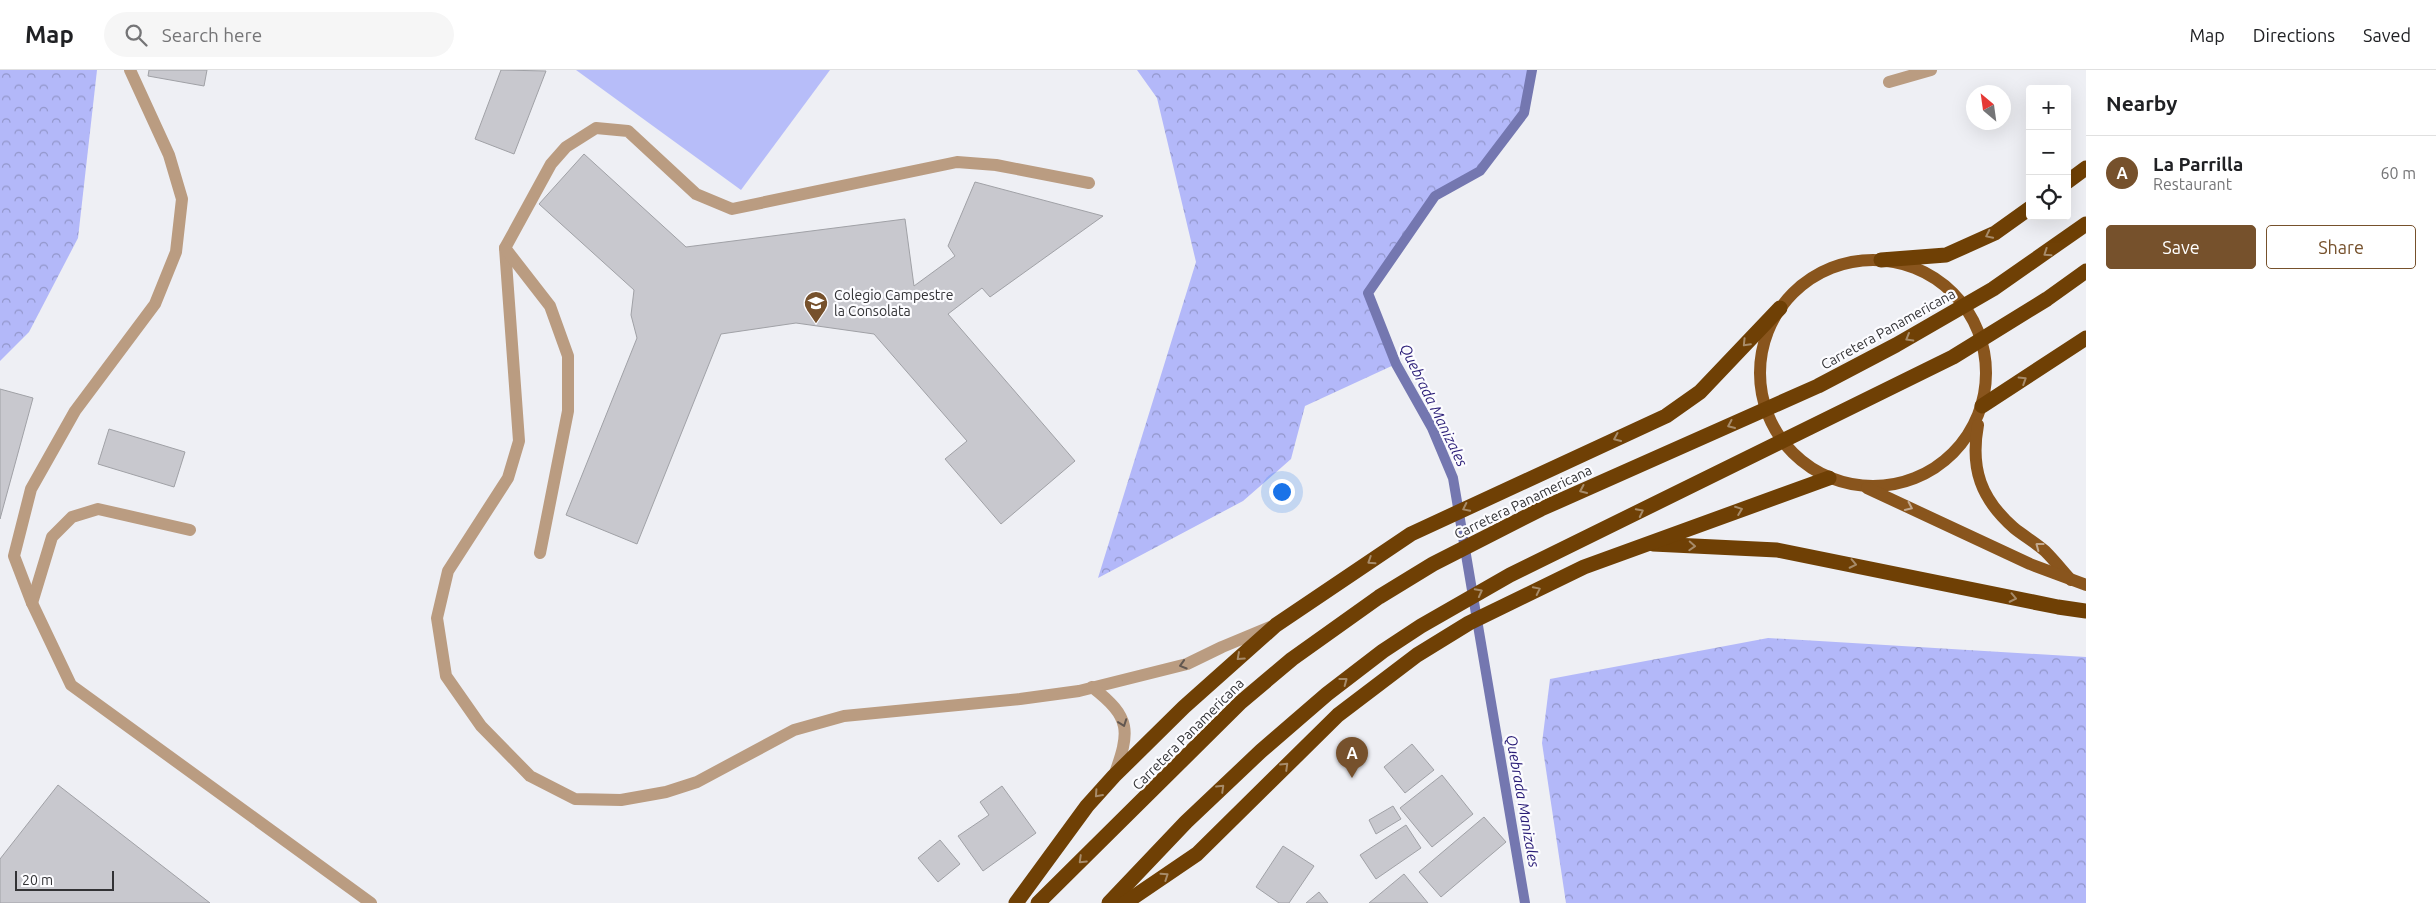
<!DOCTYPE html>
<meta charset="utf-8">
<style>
:root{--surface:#fff;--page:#f6f6f6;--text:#202124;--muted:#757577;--line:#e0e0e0;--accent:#76512c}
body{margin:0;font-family:Ubuntu,sans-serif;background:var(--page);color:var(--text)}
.controls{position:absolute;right:15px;top:15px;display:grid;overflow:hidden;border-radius:5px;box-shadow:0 5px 20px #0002}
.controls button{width:45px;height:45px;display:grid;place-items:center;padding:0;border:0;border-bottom:1px solid var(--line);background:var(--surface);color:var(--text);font:25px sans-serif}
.compass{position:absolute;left:1966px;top:15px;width:45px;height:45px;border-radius:50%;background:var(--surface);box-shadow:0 5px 20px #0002;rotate:331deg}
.scale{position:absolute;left:15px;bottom:12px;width:99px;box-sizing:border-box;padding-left:5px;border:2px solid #323235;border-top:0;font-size:14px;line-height:18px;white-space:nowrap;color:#323235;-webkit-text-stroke:4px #fcfcff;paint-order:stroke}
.you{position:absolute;left:1281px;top:421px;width:18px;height:18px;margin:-12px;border:4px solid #fff;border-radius:50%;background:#1a73e8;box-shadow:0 0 0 8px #1a73e833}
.badge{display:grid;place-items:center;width:32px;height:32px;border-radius:50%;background:var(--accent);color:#fff;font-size:16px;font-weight:700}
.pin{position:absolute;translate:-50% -41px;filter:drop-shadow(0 1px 2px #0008)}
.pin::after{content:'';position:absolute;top:26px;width:18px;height:15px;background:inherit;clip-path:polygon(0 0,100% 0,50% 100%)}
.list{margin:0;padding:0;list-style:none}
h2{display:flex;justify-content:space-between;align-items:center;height:65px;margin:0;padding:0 20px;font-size:21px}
h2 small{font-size:16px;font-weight:400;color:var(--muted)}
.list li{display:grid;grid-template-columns:32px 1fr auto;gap:15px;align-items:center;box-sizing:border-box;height:75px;padding:0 20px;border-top:1px solid var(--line)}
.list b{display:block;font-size:19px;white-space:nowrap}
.list p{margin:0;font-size:16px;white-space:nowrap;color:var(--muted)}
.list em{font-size:16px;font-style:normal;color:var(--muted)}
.actions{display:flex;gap:10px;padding:15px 20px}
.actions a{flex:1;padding:11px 0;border:1px solid var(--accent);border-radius:5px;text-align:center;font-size:18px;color:var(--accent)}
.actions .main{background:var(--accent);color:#fff}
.icon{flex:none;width:28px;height:28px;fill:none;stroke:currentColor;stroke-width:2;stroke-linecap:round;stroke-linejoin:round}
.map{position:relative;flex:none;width:2086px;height:833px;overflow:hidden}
header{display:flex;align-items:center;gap:30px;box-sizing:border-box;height:70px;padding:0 25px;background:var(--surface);border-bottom:1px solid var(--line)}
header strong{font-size:24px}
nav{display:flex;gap:28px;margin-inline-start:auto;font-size:18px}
.search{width:350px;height:45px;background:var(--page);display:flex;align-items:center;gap:12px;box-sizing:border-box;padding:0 18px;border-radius:28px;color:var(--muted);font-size:19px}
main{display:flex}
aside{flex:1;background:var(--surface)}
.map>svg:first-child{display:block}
</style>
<header>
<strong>Map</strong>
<div class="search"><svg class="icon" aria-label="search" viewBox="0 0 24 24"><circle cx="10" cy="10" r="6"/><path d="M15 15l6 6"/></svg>Search here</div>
<nav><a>Map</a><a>Directions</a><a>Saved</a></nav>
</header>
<main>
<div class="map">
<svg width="2086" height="833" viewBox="0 0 2086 833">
<defs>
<pattern id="forest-crowns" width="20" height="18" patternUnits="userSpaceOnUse" patternTransform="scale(1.25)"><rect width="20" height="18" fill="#b3b8f9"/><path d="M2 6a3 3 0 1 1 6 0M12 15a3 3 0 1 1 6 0" fill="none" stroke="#9296ca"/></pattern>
</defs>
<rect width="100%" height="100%" fill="#eeeff4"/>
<g fill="url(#forest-crowns)">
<polygon points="0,0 97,0 78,168 29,262 0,291"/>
<polygon points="1137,0 1532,0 1524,43 1480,101 1435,126 1368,223 1396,294 1305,336 1291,389 1243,431 1098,508 1196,192 1157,28"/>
<polygon points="1768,568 2086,587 2086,833 1566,833 1542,673 1550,609"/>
</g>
<polygon fill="#b7bdf9" points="576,0 830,0 741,120"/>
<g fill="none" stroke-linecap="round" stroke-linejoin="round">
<polyline stroke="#7477b0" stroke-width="10" points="1525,833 1453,408 1432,358 1396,294 1368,223 1435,126 1480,101 1524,43 1532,0"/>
</g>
<g fill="#c8c8ce" stroke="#a0a1a6">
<polygon points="149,0 207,0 204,16 148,6"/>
<polygon points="501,0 546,1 514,84 475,69"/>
<polygon points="584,84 686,177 905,149 914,216 955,186 948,176 975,112 1103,146 990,227 982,218 948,244 1075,391 1001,454 945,389 967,371 874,264 796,253 721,264 637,474 566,445 637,268 631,245 634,220 539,134"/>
<polygon points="0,319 33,328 0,449"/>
<polygon points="109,359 185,382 174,417 98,394"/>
<polygon points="1412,674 1434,700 1405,723 1384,697"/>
<polygon points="1442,705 1473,744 1432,777 1400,738"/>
<polygon points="58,715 210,833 0,833 0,789"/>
<polygon points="1002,716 1036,763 983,801 958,766 989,745 980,732"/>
<polygon points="1393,736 1401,749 1376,764 1369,750"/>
<polygon points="1484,747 1506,772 1441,827 1419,802"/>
<polygon points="1406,755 1421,778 1376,809 1360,785"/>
<polygon points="940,770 960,794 938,812 918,788"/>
<polygon points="1283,776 1314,796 1289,833 1279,833 1256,817"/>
<polygon points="1404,804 1428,833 1369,833"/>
<polygon points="1319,822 1328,833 1306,833"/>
</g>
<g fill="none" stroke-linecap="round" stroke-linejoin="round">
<g stroke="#ba9c81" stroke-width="12">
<polyline points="130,0 169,85 182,129 176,182 155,234 75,341 31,419 14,486 32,533 71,615 371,833"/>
<polyline points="1889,12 1931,0"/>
<polyline points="1089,113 996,95 957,92 732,139 696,124 628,61 596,58 566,77 551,94 505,178 519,371 508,408 448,501 437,548 446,606 481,656 530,706 575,729 621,730 666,722 697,712 794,660 844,646 1020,629 1079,621 1187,594 1222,577 1270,557"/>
<polyline points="505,178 550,236 568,286 568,341 540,483"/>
<polyline points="32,533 52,467 72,447 98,439 190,460"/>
<path d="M1092 617C1132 648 1130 661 1114 706"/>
</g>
<g stroke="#89551d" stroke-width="12">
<circle cx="1873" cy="303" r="113"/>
<path d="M1978 355C1970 399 1981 429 2014 458 2024 466 2036 473 2045 481 2054 490 2062 500 2071 510"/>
<polyline points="1867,418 2030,494 2086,515"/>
</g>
<g stroke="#6f4005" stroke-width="15">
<polyline points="2067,112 2086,98"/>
<polyline points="1881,190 1946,185 1995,163 2030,138"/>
<polyline points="1982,336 2086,268"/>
<polyline points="1653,474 1777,480 2058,537 2086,541"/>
<polyline points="1016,833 1087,736 1114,706 1184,637 1276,555 1411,464 1666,346 1700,322 1780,238"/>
<polyline points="1038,833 1241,632 1292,589 1379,527 1433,494 1541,439 1818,316 1896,275 1993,219 2086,154"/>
<polyline points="1109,833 1186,752 1261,681 1327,624 1383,581 1421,556 1510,505 1953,287 2047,229 2086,201"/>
<polyline points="1125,833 1197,784 1338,645 1417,585 1469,553 1584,497 1829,408"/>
</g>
</g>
<defs><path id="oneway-chevron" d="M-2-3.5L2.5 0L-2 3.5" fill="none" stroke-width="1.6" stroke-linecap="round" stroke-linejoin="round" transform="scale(1.25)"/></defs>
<g stroke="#a78b69">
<use href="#oneway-chevron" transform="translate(1989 165) rotate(154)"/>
<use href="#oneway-chevron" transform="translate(2047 183) rotate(146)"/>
<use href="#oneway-chevron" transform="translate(1909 268) rotate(150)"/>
<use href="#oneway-chevron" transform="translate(1746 273) rotate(134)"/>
<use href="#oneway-chevron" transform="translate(2023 310) rotate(-32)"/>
<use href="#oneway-chevron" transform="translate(1731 355) rotate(156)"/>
<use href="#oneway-chevron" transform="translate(1617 368) rotate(156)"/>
<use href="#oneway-chevron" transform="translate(1583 420) rotate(156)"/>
<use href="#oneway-chevron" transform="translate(1466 438) rotate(154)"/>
<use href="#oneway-chevron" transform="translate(1739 440) rotate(-21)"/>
<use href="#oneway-chevron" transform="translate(1640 442) rotate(-27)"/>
<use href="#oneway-chevron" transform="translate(1692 476) rotate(3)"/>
<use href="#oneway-chevron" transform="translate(1371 491) rotate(147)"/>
<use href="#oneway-chevron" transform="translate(1853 494) rotate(12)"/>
<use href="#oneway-chevron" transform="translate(1537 520) rotate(-26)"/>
<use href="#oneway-chevron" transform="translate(1479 522) rotate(-28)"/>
<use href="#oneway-chevron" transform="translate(2013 528) rotate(12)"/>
<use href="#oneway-chevron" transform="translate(1240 587) rotate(138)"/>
<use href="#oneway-chevron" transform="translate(1344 611) rotate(-37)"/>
<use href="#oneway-chevron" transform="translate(1285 696) rotate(-44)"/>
<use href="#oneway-chevron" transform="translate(1221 718) rotate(-44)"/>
<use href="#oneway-chevron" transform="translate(1098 724) rotate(132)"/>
<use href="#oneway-chevron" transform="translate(1082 790) rotate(136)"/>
<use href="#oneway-chevron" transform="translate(1165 806) rotate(-34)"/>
</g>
<g stroke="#c2a88e">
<use href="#oneway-chevron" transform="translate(1909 437) rotate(25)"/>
<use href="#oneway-chevron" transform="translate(2039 476) rotate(-143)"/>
</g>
<g stroke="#625750">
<use href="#oneway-chevron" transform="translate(1183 595) rotate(163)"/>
<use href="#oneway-chevron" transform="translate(1123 653) rotate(70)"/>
</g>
<defs>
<g id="school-pin" transform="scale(1.25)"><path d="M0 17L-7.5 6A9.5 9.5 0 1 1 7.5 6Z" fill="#76512c" stroke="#fcfcff"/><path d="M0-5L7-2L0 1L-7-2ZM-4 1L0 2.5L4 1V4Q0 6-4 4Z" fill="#fff"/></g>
</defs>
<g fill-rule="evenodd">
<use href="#school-pin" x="816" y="233"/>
</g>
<g text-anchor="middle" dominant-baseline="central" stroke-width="4.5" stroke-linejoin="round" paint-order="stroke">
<g font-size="14" fill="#323235" stroke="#fcfcff" text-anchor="start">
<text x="834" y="225">Colegio Campestre<tspan x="834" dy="16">la Consolata</tspan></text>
</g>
<g font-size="14" fill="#323235" stroke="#fcfcff">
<text transform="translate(1888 259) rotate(-29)">Carretera Panamericana</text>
<text transform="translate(1523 432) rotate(-26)">Carretera Panamericana</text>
<text transform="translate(1188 664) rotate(-45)">Carretera Panamericana</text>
</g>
<g font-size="15" font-style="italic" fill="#2a1d77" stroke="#fcfcff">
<text transform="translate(1434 335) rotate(64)">Quebrada Manizales</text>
<text transform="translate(1523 731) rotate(80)">Quebrada Manizales</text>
</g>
</g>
</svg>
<div class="controls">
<button>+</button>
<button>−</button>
<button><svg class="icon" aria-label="locate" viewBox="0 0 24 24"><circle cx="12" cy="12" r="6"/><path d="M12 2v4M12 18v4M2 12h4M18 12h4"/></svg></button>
</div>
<svg class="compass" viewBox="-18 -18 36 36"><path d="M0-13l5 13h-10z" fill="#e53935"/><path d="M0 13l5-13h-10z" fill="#757577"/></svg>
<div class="scale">20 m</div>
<div class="you"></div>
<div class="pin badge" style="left:1352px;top:708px">A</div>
</div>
<aside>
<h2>Nearby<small></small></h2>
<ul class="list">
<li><span class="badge">A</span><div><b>La Parrilla</b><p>Restaurant</p></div><em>60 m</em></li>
</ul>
<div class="actions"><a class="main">Save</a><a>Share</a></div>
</aside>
</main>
